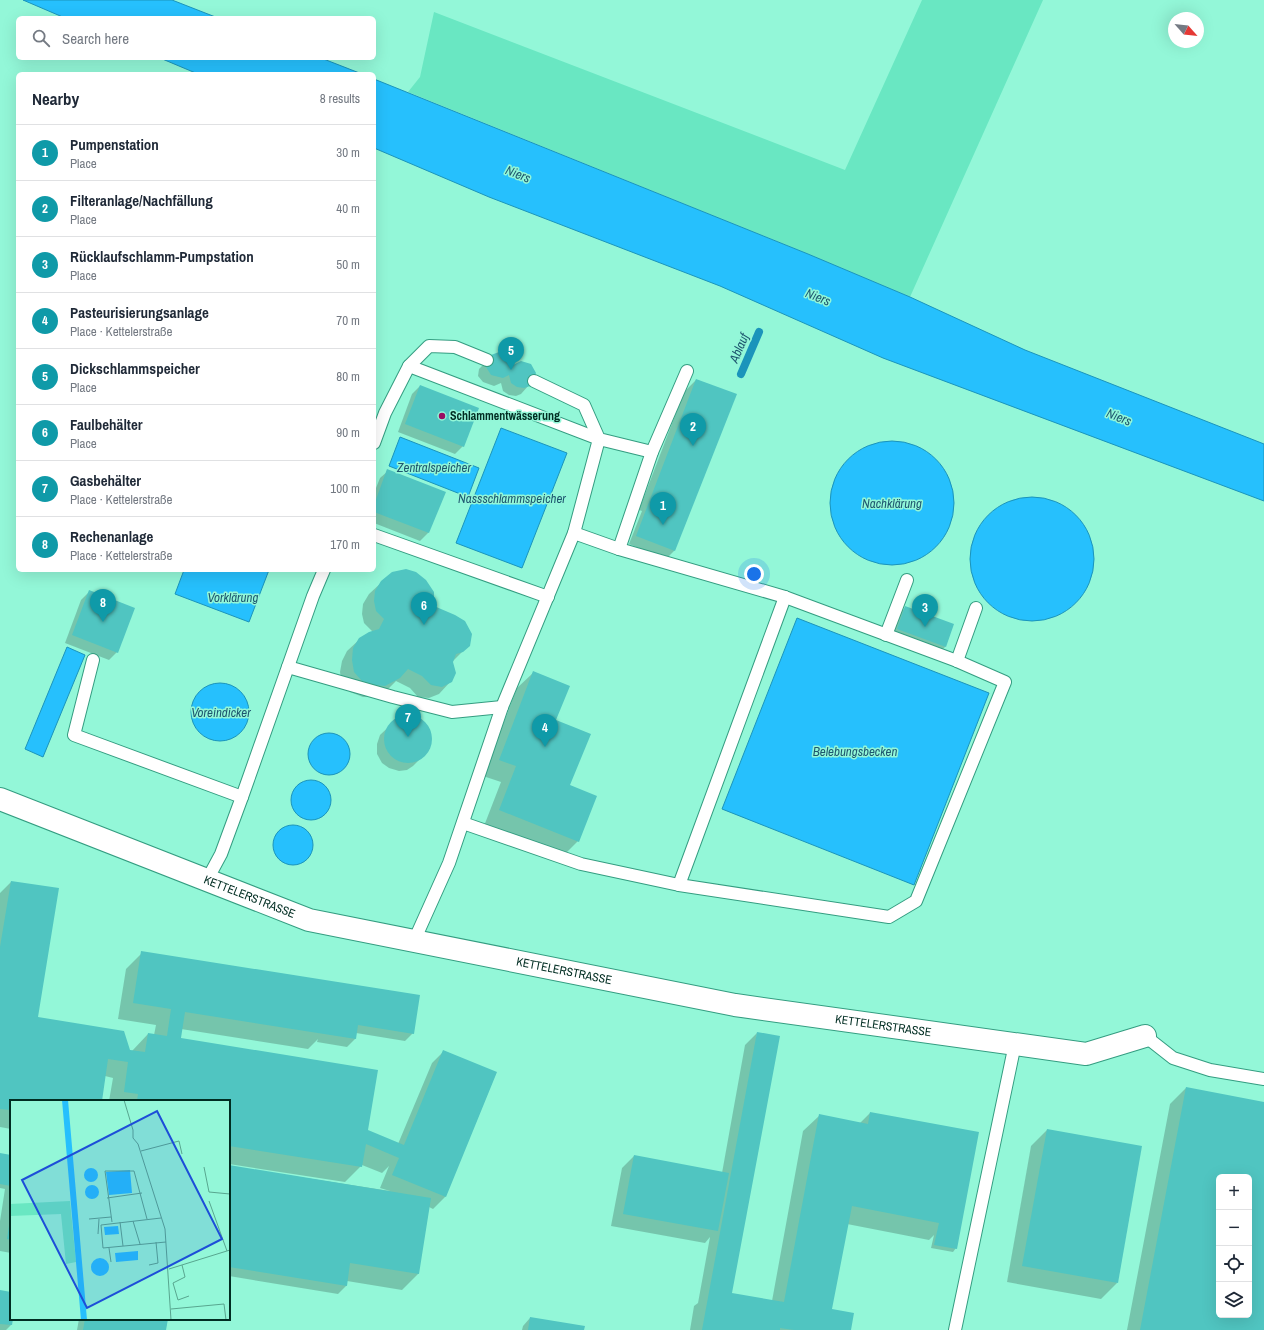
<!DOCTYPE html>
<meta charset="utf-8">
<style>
:root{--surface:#fff;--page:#f2f2f3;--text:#1f2937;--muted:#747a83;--line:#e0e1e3;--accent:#2563eb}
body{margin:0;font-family:"Archivo Narrow",sans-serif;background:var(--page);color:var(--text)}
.controls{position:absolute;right:12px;bottom:12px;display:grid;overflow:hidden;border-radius:6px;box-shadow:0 4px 16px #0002}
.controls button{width:36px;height:36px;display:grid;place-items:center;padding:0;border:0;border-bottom:1px solid var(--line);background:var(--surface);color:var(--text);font:20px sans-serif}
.compass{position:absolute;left:1168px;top:12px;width:36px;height:36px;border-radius:50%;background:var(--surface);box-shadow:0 4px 16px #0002;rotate:117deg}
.you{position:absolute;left:754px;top:574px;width:14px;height:14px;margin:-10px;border:3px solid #fff;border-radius:50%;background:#1a73e8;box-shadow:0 0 0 6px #1a73e833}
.badge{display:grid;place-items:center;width:26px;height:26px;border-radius:50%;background:var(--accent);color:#fff;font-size:13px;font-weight:700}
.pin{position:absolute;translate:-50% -33px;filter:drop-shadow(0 1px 2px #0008)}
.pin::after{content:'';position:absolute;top:21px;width:14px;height:12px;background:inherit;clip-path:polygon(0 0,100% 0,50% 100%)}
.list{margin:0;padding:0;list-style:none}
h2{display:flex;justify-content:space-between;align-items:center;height:52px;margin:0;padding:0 16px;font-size:17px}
h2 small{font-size:13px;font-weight:400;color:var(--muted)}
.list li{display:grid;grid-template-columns:26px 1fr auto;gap:12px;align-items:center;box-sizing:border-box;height:56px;padding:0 16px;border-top:1px solid var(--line)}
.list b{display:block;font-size:15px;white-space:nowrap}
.list p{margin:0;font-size:13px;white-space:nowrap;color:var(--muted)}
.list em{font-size:13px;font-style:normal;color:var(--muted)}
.icon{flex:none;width:22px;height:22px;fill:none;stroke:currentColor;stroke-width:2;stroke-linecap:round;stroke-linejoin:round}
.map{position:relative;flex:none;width:1264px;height:1330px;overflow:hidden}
.search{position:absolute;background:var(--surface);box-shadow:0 4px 16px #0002;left:16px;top:16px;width:360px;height:44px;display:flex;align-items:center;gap:10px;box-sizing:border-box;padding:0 14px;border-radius:6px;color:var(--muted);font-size:15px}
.panel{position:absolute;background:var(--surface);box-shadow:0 4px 16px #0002;left:16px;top:72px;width:360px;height:500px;border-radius:6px}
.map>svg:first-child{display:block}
</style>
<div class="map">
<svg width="1264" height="1330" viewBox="0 0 1264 1330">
<rect width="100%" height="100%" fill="#93f7d8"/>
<polygon fill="#69e7c2" points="922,0 1043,0 910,297 808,254 408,92 420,77 434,12 845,170"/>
<g fill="#26c0fd" stroke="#1b94bb">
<polygon points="23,0 172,0 218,18 65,18"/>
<polygon points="160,58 321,58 362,74 198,74"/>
<polygon points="374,79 808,254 910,297 1025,350 1264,444 1264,501 883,358 720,286 489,197 374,148"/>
<polygon points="501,428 567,453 522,568 456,543"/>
<polygon points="400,437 479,468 468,497 389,466"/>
<circle cx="892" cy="503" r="62"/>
<circle cx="1032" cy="559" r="62"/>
<polygon points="184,570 269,570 249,622 175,594"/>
<polygon points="797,618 989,693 914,885 722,809"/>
<polygon points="67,647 85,655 43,757 25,749"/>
<circle cx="220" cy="712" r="29"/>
<circle cx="329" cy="754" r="21"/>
<circle cx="311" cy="800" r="20"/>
<circle cx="293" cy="845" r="20"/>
</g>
<g fill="#0003" fill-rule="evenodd">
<polygon points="483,365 512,367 529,385 521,394 516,396 509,395 503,391 501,383 494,386 483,382 478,376 479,369"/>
<polygon points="696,380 735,395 674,551 666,559 629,544 642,511 639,510 684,392"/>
<polygon points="420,386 463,446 455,454 398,432 412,394"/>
<polygon points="388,471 444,492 428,533 420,541 374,523 374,493 380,478"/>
<polygon points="382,582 433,607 469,645 452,662 451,681 439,694 429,698 418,697 410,688 396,681 387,690 372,697 363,697 350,692 342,684 340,672 342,661 347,651 360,639 373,632 364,623 362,614 363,604 369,594"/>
<polygon points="89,592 117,652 109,660 65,643 81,600"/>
<polygon points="906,607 953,625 945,647 937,655 889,637 898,615"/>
<polygon points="533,673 555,721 568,786 578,841 562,857 484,826 501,782 483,776 517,688"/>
<polygon points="407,716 417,718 425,723 430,730 431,739 429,750 413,766 407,770 399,771 389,768 382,763 377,754 377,744 380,735 397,719"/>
<polygon points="11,882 36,1017 132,1051 148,1034 154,1035 156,1025 118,1019 126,969 142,953 413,1033 405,1041 356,1033 355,1039 347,1047 317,1042 318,1039 308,1049 181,1029 179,1039 367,1131 398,1144 432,1063 444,1051 496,1073 445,1197 433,1209 429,1207 418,1274 402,1290 347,1281 346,1286 338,1294 229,1276 229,1166 390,1191 380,1188 389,1166 382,1173 362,1165 345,1182 229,1164 229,1101 109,1101 113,1078 105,1076 101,1101 11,1101 11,1129 0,1127 0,893"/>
<polygon points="757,1033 730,1294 772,1301 803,1131 819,1116 860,1123 870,1113 956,1248 953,1252 931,1248 934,1235 929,1240 847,1224 830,1309 850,1330 690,1330 694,1306 698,1303 710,1237 705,1243 611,1226 622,1168 634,1156 722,1173 745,1045"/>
<path d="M1186 1088 1264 1103V1330H1127L1170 1104ZM1219 1177H1249V1315H1219Z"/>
<polygon points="1047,1130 1117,1283 1101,1299 1007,1282 1031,1146"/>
<polygon points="11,1151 11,1253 0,1251 0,1221 5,1189 0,1188 0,1154 10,1156"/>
<polygon points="0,1291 11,1293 11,1319 12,1319 11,1325 6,1330 0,1330"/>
<polygon points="530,1318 583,1330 522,1330 523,1326"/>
<polygon points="79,1319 167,1319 165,1330 77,1330"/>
</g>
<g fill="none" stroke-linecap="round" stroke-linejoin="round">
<polyline stroke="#1b94bb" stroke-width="8" points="741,374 759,332"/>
</g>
<g fill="#50c5c1" fill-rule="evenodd">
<polygon points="499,352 506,354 510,360 513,365 521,361 531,364 536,373 533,381 530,386 524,388 517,387 511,383 509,375 503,378 491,375 486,367 487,360 491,355"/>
<polygon points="696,379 737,394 675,551 636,536"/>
<polygon points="420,385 479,408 464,447 405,424"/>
<polygon points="387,469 446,492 429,533 374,512 374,505"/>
<polygon points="406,569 416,572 426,580 434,592 434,606 455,615 465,621 472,634 470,646 463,652 456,654 453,662 456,673 452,682 442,687 431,685 422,676 408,669 400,678 385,686 375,685 362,681 354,672 352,660 353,648 359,638 369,632 379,629 384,619 376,611 374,601 375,591 381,581 392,572"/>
<polygon points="89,590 135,608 118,653 72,635"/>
<polygon points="905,606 954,624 946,647 897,629"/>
<polygon points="533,671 570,686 556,720 591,734 570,785 597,796 579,842 499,810 516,766 499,760"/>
<circle cx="408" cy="739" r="24"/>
<polygon points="11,881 59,888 38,1017 124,1031 130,1050 145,1052 148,1033 167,1036 171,1009 133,1003 141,951 420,995 414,1034 358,1025 356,1039 185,1012 181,1038 378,1070 368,1130 404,1145 443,1050 497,1072 446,1197 392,1175 399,1158 366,1144 362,1167 229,1146 229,1101 137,1101 138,1094 124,1092 128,1062 108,1059 102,1101 11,1101 11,1110 0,1109 0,947"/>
<polygon points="757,1032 780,1036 732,1293 784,1302 819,1114 868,1124 870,1112 979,1132 957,1249 934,1245 939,1223 852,1206 832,1309 854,1313 851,1330 794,1330 780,1328 780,1330 702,1330"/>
<path d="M1186 1087 1264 1102V1330H1140ZM1219 1177H1249V1315H1219Z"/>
<polygon points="1047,1129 1142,1146 1118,1283 1022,1266"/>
<polygon points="0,1153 11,1155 11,1186 0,1184"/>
<polygon points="634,1155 729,1173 718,1231 623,1214"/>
<polygon points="229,1165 431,1198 419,1274 350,1263 347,1286 229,1267"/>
<polygon points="10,1219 11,1219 11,1240 7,1239"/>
<polygon points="0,1290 11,1292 11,1319 13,1319 12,1325 0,1324"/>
<polygon points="530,1317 585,1326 584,1330 528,1330"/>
<polygon points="85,1319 168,1319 166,1330 83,1330"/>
</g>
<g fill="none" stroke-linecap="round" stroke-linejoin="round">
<g stroke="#349d81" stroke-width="14">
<g id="lane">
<polyline points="409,366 429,346 455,347 487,360"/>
<polyline points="534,381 584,405 599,439 652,452"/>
<polyline points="374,443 385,413 409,366 599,439 574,533 502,707 449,863 414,941"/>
<polyline points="374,535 548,597"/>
<polyline points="619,549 652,452 687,371"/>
<polyline points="886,635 907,580"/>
<polyline points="93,660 74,735 242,797"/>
<polyline points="957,661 976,608"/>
<polyline points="288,667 393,697 452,712 502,707"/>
<polyline points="463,823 581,864 679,885 889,917 916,901 1005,682 957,661 785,597 619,549 574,533"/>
<polyline points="207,880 221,854 242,797 313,596 324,570"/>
<polyline points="679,885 785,597"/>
<polyline points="1145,1036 1173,1058 1210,1070 1264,1079"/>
<polyline points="955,1330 1015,1044"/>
</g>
</g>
<g stroke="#349d81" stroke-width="24">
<g id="street">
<path id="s1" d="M0 799 309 920 735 1005 1086 1054 1145 1036"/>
</g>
</g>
<use href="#lane" stroke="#fff" stroke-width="12"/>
<use href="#street" stroke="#fff" stroke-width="22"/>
</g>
<circle fill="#990f62" stroke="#93f7d8" stroke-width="1.5" cx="442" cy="416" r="4"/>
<g text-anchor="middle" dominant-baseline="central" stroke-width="3" stroke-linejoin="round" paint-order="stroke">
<g font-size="12" font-weight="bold" fill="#002d22" stroke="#93f7d8" text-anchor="start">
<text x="450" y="416">Schlammentwässerung</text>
</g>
<g font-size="12" fill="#002d22" stroke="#93f7d8">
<text stroke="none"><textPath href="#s1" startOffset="268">KETTELERSTRASSE</textPath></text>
<text stroke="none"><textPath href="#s1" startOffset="592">KETTELERSTRASSE</textPath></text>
<text stroke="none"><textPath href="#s1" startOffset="916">KETTELERSTRASSE</textPath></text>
</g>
<g font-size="13" font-style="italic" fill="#1e566f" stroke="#93f7d8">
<text transform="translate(518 174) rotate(22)">Niers</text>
<text transform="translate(818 297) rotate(22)">Niers</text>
<text transform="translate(739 348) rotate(-67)">Ablauf</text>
<text transform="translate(1119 417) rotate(22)">Niers</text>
<text x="434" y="467">Zentralspeicher</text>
<text x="512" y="498">Nassschlammspeicher</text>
<text x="892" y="503">Nachklärung</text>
<text x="233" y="597">Vorklärung</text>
<text x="221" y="712">Voreindicker</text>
<text x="855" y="751">Belebungsbecken</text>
</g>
</g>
<g transform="translate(10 1100)">
<rect width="220" height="220" fill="#93f7d8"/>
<path d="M60 101 66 162 56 164 51 114 0 116V104Z" fill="#69e7c2"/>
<path d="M52 0H58L77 220H71ZM74 75a7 7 0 1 1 14 0a7 7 0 1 1-14 0ZM120 70 122 93 99 95 96 72ZM75 92a7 7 0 1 1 14 0a7 7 0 1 1-14 0ZM108 126 109 134 95 135 94 127ZM128 151V160L106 162 105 153ZM81 167a9 9 0 1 1 18 0a9 9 0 1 1-18 0Z" fill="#26c0fd"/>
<path fill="none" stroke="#58a68f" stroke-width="1" d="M114 0 123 30V38L128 44 155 129 161 220M131 51 169 41 172 54M194 67 199 92 220 94M97 98 132 93M199 101 217 151M151 118 91 125 93 148 156 142M79 119 101 117M123 121 130 144M102 122 95 71H124L137 119M110 122 113 146M88 134 89 119M99 148 101 162M139 165 148 163 146 142M172 165 175 177 163 183 168 200 179 196M159 169 220 150M161 209 214 204 216 220"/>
<path fill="#1d4ed8" fill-opacity="0.15" stroke="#1d4ed8" stroke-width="2" d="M147 11 212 139 77 208 12 80Z"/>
<rect width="220" height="220" fill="none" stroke="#002d22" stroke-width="2"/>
</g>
</svg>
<div class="controls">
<button>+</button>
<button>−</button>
<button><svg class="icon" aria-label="locate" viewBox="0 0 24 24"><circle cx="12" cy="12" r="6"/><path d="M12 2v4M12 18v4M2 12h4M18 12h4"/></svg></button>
<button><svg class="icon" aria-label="layers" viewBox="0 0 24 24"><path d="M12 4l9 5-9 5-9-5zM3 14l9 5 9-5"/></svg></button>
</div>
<svg class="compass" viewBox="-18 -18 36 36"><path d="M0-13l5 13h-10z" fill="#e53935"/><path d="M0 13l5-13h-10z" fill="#747a83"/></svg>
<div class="you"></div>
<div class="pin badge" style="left:663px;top:525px;background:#0f9aa8">1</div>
<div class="pin badge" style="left:693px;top:446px;background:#0f9aa8">2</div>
<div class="pin badge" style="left:925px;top:627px;background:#0f9aa8">3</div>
<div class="pin badge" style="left:545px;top:747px;background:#0f9aa8">4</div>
<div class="pin badge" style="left:511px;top:370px;background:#0f9aa8">5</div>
<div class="pin badge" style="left:424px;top:625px;background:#0f9aa8">6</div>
<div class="pin badge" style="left:408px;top:737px;background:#0f9aa8">7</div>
<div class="pin badge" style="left:103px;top:622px;background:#0f9aa8">8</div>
<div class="search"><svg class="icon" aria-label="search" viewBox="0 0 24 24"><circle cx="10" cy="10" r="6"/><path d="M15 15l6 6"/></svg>Search here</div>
<section class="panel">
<h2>Nearby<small>8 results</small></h2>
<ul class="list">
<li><span class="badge" style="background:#0f9aa8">1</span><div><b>Pumpenstation</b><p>Place</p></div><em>30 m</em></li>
<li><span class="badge" style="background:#0f9aa8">2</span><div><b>Filteranlage/Nachfällung</b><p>Place</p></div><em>40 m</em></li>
<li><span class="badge" style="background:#0f9aa8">3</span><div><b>Rücklaufschlamm-Pumpstation</b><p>Place</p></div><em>50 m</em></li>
<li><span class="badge" style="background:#0f9aa8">4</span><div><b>Pasteurisierungsanlage</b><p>Place · Kettelerstraße</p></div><em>70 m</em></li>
<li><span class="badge" style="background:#0f9aa8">5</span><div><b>Dickschlammspeicher</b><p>Place</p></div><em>80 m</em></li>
<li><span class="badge" style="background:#0f9aa8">6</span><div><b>Faulbehälter</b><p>Place</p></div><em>90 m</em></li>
<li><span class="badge" style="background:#0f9aa8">7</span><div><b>Gasbehälter</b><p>Place · Kettelerstraße</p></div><em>100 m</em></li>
<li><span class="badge" style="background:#0f9aa8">8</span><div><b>Rechenanlage</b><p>Place · Kettelerstraße</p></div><em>170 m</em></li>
</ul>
</section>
</div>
